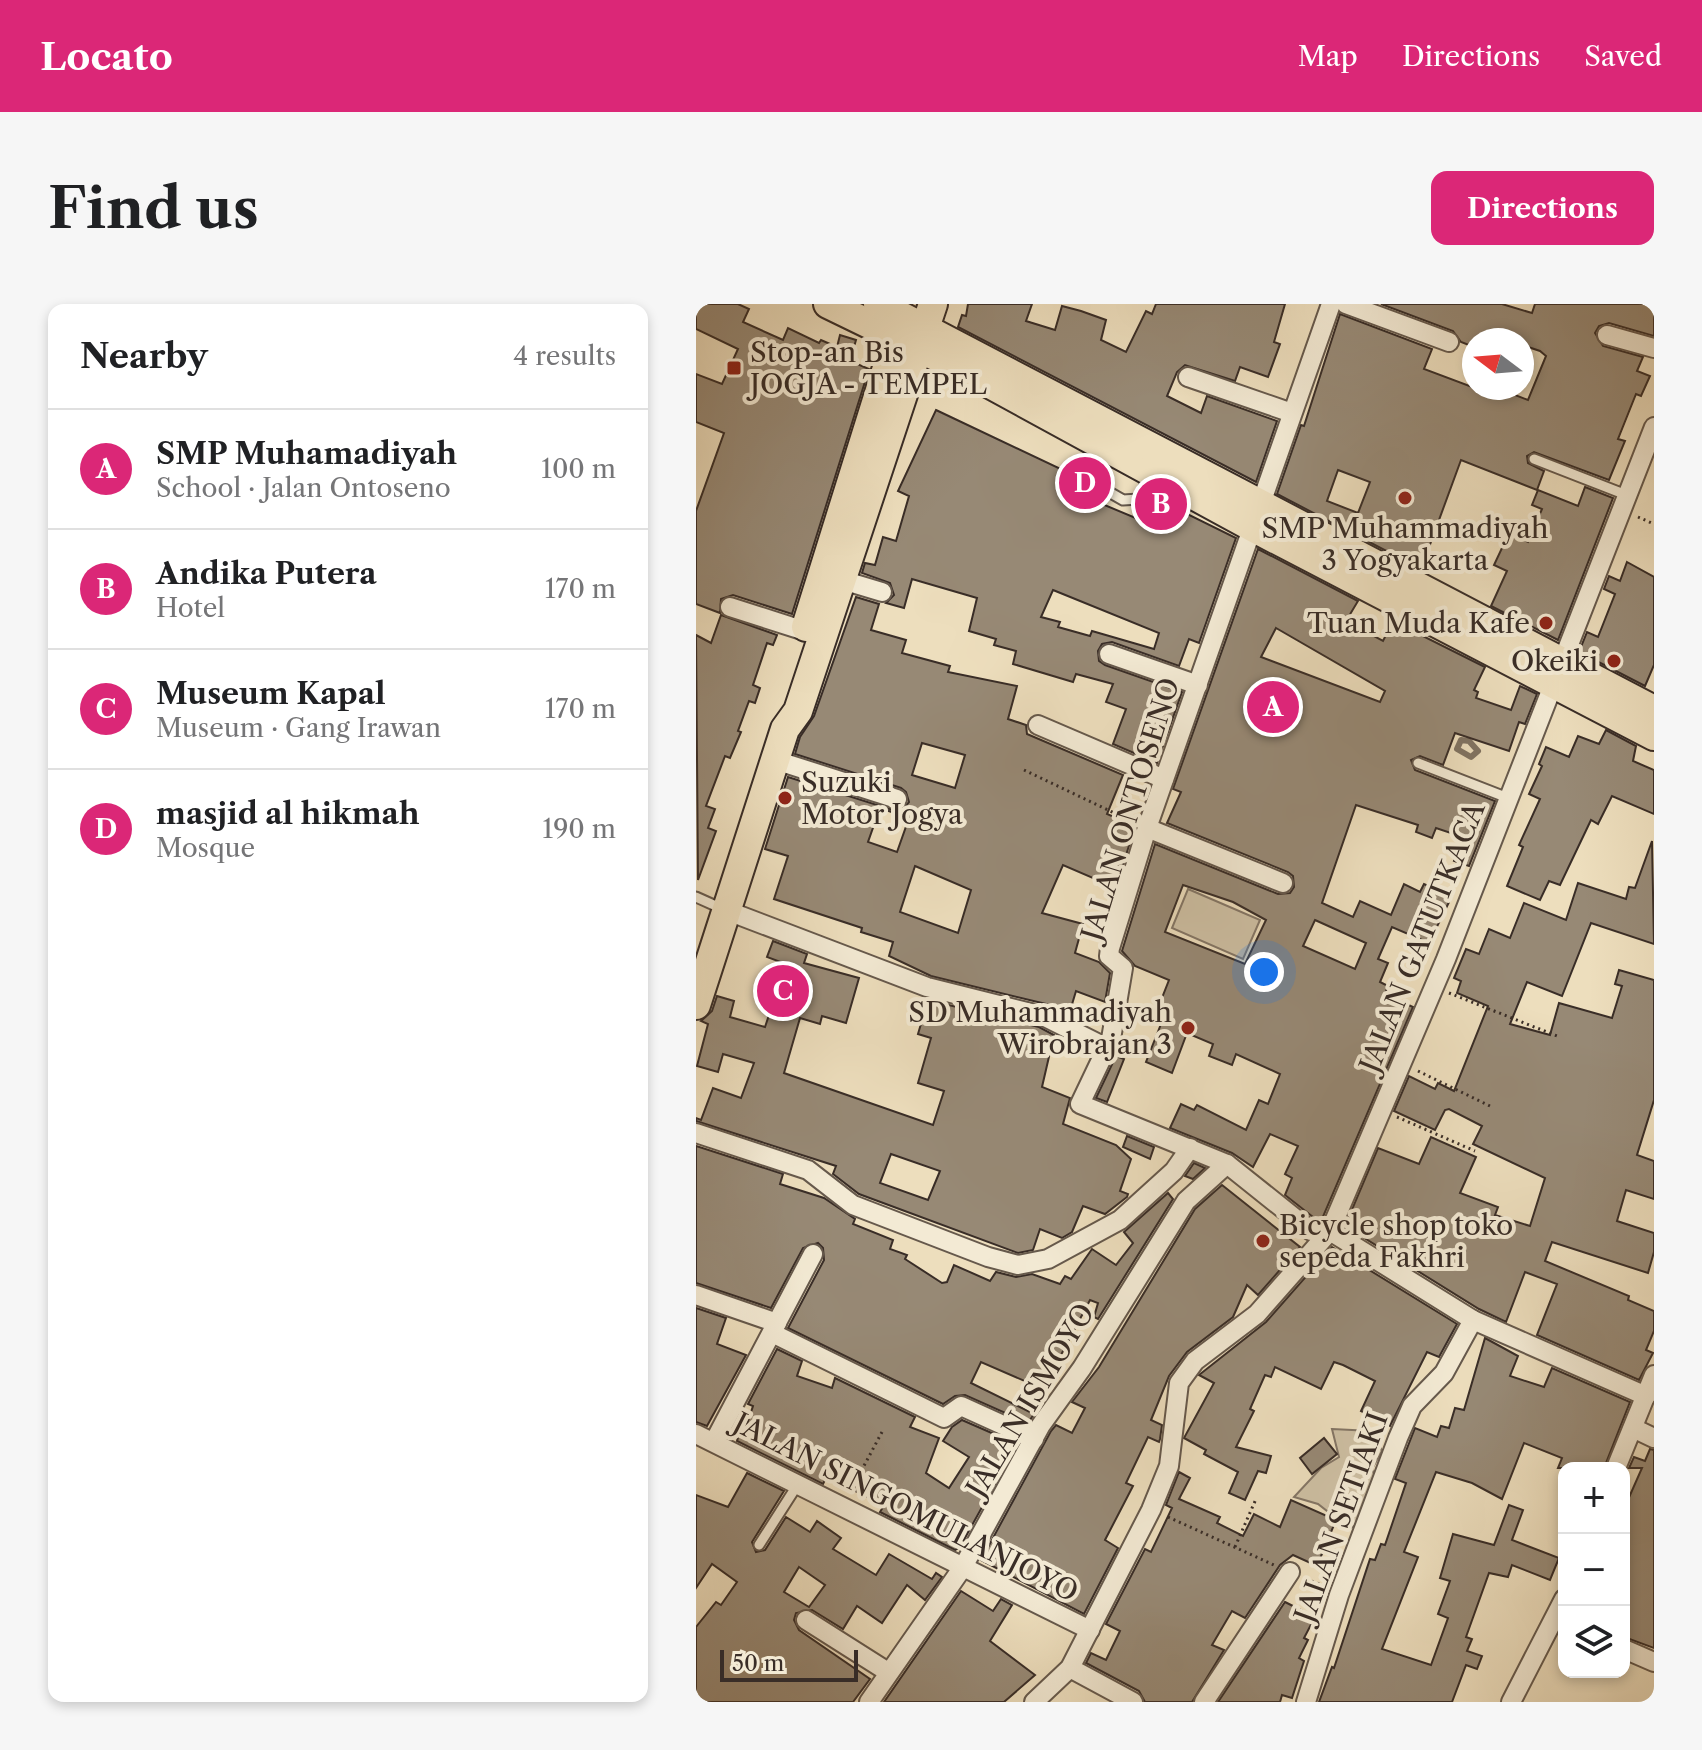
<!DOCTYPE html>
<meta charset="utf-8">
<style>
:root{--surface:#fff;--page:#f6f6f6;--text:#202124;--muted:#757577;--line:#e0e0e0;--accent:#db2777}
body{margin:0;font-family:"Libre Caslon Text",serif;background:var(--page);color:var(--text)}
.controls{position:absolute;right:24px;bottom:24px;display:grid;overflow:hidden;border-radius:16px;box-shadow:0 4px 12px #0003}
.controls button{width:72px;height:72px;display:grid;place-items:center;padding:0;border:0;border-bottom:2px solid var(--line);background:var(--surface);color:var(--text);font:40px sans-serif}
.compass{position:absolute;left:766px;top:24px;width:72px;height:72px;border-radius:50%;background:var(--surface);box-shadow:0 4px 12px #0003;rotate:286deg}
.scale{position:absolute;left:24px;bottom:20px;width:138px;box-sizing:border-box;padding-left:8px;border:4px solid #392d27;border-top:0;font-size:22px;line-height:28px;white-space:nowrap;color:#392d27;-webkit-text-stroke:6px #f3ead4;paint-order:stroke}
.you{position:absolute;left:568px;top:668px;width:28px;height:28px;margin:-20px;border:6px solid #fff;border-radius:50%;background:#1a73e8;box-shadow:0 0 0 12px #1a73e833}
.badge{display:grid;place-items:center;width:52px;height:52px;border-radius:50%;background:var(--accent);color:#fff;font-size:26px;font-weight:700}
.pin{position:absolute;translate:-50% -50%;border:4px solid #fff;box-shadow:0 2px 8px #0006}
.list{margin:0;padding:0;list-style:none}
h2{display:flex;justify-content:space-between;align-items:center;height:104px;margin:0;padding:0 32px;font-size:34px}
h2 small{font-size:26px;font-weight:400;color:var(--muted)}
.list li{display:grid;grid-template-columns:52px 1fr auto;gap:24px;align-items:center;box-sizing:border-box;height:120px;padding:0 32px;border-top:2px solid var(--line)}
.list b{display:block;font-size:30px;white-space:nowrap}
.list p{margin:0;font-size:26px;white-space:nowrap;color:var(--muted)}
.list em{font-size:26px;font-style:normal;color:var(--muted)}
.icon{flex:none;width:44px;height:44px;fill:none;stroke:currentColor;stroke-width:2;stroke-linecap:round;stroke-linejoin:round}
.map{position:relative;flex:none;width:958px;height:1398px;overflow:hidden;border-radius:16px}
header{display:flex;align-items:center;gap:48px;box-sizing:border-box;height:112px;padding:0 40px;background:var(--accent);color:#fff}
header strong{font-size:38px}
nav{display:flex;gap:44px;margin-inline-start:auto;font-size:28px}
.intro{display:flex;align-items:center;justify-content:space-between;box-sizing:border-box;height:192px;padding:0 48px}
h1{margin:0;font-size:56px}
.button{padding:20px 36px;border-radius:16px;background:var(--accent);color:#fff;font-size:28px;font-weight:700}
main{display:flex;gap:48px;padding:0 48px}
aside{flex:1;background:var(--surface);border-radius:16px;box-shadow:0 4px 12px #0003}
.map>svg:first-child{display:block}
</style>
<header>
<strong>Locato</strong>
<nav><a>Map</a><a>Directions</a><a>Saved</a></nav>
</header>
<div class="intro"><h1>Find us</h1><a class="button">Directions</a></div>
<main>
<aside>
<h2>Nearby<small>4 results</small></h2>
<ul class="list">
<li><span class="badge">A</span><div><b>SMP Muhamadiyah</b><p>School · Jalan Ontoseno</p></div><em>100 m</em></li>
<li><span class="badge">B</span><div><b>Andika Putera</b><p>Hotel</p></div><em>170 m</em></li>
<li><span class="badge">C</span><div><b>Museum Kapal</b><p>Museum · Gang Irawan</p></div><em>170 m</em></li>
<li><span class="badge">D</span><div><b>masjid al hikmah</b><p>Mosque</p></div><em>190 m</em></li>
</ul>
</aside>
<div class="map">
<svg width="958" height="1398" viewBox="0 0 958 1398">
<rect width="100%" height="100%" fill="#eddebd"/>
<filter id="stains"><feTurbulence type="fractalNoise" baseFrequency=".0025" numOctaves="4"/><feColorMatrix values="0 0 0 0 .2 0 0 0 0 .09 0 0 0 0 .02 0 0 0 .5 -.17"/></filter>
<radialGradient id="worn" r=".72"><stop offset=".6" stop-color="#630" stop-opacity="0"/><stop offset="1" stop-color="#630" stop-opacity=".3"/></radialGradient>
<g fill="#cec0a4" stroke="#847666" stroke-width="2">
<polygon points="492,585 564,616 547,655 476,624"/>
<polygon points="636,1125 676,1127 686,1147 676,1165 684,1185 669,1229 660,1220 654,1225 622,1200 598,1193 625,1164 643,1153"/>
</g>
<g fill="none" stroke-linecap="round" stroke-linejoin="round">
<polygon stroke="#807362" stroke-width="6" points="765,436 773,437 782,447 775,453 761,445"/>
</g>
<g fill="#978975" stroke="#392d27" stroke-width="2" fill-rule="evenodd">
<polygon points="0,0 42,0 53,5 47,18 87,36 92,24 123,39 125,36 141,43 144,31 160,36 154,57 173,65 96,310 37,291 25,295 24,309 0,300 0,207 28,129 0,118 0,70 26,80 42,45 0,25"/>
<polygon points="272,0 336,0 330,17 359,26 366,2 385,7 410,16 405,36 430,48 450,7 456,10 460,0 589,0 578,38 584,40 572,73 544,63 539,77 489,61 481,68 471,92 505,109 511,92 581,117 560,178 262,23 266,11 270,12"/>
<path d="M685 0H806L836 9 839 0H958V32L913 19 903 22 899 29 907 42 947 53 941 67 954 72 945 92 940 90 922 135 929 137 913 176 838 148 831 152 832 159 848 167 841 186 765 156 725 265 581 190 605 121 608 122 644 10 736 45 728 65 792 89 794 84H801L832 96 850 52 844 47 826 41V36H778V43L765 38 757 27ZM642 166 674 178 662 209 631 197Z"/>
<path d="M240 106 375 170 381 158 411 171 399 197 449 218 461 190 477 199 475 202 540 234 503 339 493 335 483 362 416 338 406 340 402 347 403 357 409 361 486 388 461 459 417 440 430 405 410 398 417 380 380 370 377 378 317 360 320 347 298 341 300 335 273 327 281 294 216 275 208 304 190 299 198 291 194 279 166 269 169 259 179 261 187 233 200 237 213 192 202 187ZM357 286 463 329 458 345 396 327 394 332 362 323 364 318 345 313Z"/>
<polygon points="889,183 917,194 862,336 795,302 811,267 798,261 813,229 832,238 846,205 836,201 842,186 882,202"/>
<path d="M562 245 662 297 650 317 687 337 697 317 789 363 778 386 782 388 780 394 815 406 824 382 841 390 829 420 823 418 813 447 759 429 747 461 724 452 715 456 719 466 799 497 773 562 758 557 767 533 740 524 736 534 720 528 722 521 660 501 626 599 657 613 664 597 695 611 708 580 724 588 728 580 756 592 733 639 696 623 682 655 692 659 684 678 692 682 689 690 717 703 626 915 617 913 589 891 596 874 589 870 602 842 574 830 557 863 536 849 474 824 485 800 498 806 501 801 550 826 563 796 572 800 584 770 540 750 536 761 513 752 517 740 491 729 476 769 450 758 465 720 462 704 473 676 439 662 426 647 459 540 582 590 594 589 598 583 597 572 592 568 471 519 485 488 477 485ZM580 324 689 387 684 398 565 353ZM487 581 537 598 570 616 549 660 469 628ZM619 616 670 639 659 665 607 642Z"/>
<polygon points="931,258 958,273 958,361 949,382 883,348 891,328 902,333 919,290 908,285 913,272 924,277"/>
<path d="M160 293 183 300 175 326 210 336 206 349 254 362 252 368 321 382 312 415 330 421 331 430 427 471 411 510 439 522 420 584 367 561 346 609 387 620 379 649 403 658 414 669 409 698 380 687 374 707 365 708 350 700 235 672 193 652 197 638 165 628 166 624 78 595 92 552 69 545 92 473 197 506 208 504 213 498 210 488 205 484 99 450 104 433 118 412ZM226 439 269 451 259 484 216 471ZM184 504 213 514 201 548 172 538ZM219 562 275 586 262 629 204 608Z"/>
<polygon points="25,311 81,331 77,341 71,339 57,381 64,384 59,399 53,397 42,427 45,428 34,454 29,452 10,502 19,505 12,524 20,527 2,576 0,331 15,339"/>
<polygon points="910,426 940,442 937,457 958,466 958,510 916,492 902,520 895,516 864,581 853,577 844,596 811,582 827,543 823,541 844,495 833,490 846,462 843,460 850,443 873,453 882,432 903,440"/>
<polygon points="956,537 958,640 895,619 866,692 831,678 814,720 854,731 863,699 916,714 926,682 919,680 923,666 958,676 958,796 941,851 958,857 958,895 930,886 921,917 958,929 958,948 952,969 856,938 849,957 933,992 932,996 958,1007 958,1027 950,1046 957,1049 943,1076 841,1031 861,980 829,968 810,1018 783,1005 649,922 682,844 723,860 735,833 780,853 764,889 802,903 799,911 834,922 849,874 777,840 786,822 753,805 749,806 739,826 698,807 713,772 739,785 742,779 758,787 792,702 761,689 765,677 758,674 770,645 783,650 793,625 814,634 828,599 870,616 882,579 930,595 933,583 939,584"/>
<path d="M77 637 111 650 108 659 163 674 150 719 126 712 124 720 104 714 88 769 237 821 248 787 222 779 235 734 222 730 232 696 343 723 358 731 346 783 374 794 367 820 420 841 435 855 424 887 432 890 431 893 409 910 387 902 376 928 366 934 344 925 337 946 322 949 163 890 137 870 140 862 0 817V814L5 816 17 784 45 794 58 759 27 750 22 768 1 762 12 720 5 717 16 707 21 692 38 697 34 713 69 723 90 660 71 653ZM195 850 244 867 232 896 184 879Z"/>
<polygon points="420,752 428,755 411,798 400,794"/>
<polygon points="431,832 458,843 454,855 427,843"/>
<polygon points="0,842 87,870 84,880 128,894 159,915 157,920 197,936 194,945 211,951 209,955 246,979 251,978 258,961 294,977 300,968 320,973 336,970 364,980 369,972 375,975 396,945 420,961 437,939 428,928 472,889 477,895 402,1015 398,1013 402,999 394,996 347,1085 285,1058 275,1079 338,1110 332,1119 269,1091 259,1092 247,1100 92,1024 128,956 127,944 122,939 107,944 75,1004 0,979"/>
<polygon points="498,859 509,864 497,875 489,872"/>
<polygon points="526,881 604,943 562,991 551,981 537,1013 491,1048 473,1072 455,1116 466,1121 464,1135 463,1138 452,1133 430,1179 437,1182 409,1236 422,1244 388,1310 285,1256 355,1127 360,1121 376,1129 389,1104 376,1098 403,1063 499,905"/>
<polygon points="636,943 761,1020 743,1053 731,1048 694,1122 665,1107 679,1077 647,1061 638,1058 625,1085 579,1063 575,1073 569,1071 554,1105 558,1107 540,1143 575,1152 570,1169 562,1167 549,1196 533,1189 542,1168 508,1150 510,1146 488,1134 518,1079 503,1071 570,1018"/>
<polygon points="0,1004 30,1014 21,1040 50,1051 11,1122 0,1118"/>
<polygon points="789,1034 822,1052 814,1072 848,1083 856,1064 934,1098 908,1164 862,1164 866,1154 828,1139 806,1195 776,1179 740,1168 708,1248 722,1253 686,1345 735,1361 752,1314 742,1310 754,1277 744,1274 757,1230 798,1241 813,1201 827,1206 816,1236 863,1254 854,1276 816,1261 812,1273 793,1269 770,1333 776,1335 771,1347 786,1352 781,1365 770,1361 756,1398 623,1398 636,1363 638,1364 674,1255 679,1256 685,1240 689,1241 710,1179 699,1175 719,1124 741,1133 745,1122 753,1124 759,1104 768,1106"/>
<polygon points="81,1045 106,1057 101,1072 136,1084 139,1074 219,1113 214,1123 243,1134 230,1169 253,1184 273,1153 247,1137 256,1123 266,1116 321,1140 264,1243 259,1246 184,1208 187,1203 166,1190 130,1174 127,1180 41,1137 43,1130 47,1132 57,1102 52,1100"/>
<polygon points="628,1134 641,1150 616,1170 604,1154"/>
<polygon points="954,1145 958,1146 958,1344 928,1333 928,1197 931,1198 946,1164 933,1164 938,1153 949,1157"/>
<polygon points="483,1168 494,1174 483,1195 524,1213 521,1219 547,1232 558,1210 584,1223 595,1196 640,1216 621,1262 597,1251 584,1261 549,1314 536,1307 516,1341 528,1346 496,1398 449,1398 443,1387 390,1359 395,1349 410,1356 424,1327 410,1320 449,1245 455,1248 476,1204 470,1201"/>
<path d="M51 1169 88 1187 56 1238 60 1248 69 1246 90 1213 114 1228 121 1217 145 1234 137 1245 180 1271 193 1250 236 1275 240 1269 246 1273 229 1296 211 1281 186 1319 161 1302 147 1325 116 1306 100 1309 98 1316 103 1326 174 1375 157 1398H0V1323L20 1298 25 1301 41 1278 16 1260 0 1284V1191L32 1203ZM103 1263 129 1281 113 1303 88 1288Z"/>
<polygon points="265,1287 297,1307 305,1295 316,1301 294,1337 339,1371 308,1398 188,1398"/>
<polygon points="589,1298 619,1313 608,1334 612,1336 603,1354 608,1357 596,1394 586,1391 584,1398 522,1398"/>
</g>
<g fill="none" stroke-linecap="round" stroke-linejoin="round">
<g stroke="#66594c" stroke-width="13">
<g id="lane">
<polyline points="838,155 933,192"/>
<polyline points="413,188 427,196 443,195 453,172"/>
<polyline points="722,459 812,494"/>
<polyline points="0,593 29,606"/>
<polyline points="63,1241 102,1180"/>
</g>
</g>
<g stroke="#66594c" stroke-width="22">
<g id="street">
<polyline points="650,0 753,38"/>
<polyline points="911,31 958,44"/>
<polyline points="492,73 596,109"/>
<polyline points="146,276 186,288"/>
<polyline points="34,303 109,327"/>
<polyline points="413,350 502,381"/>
<polyline points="342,421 468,475"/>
<polyline points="79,456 201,495"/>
<polyline points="451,524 587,579"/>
<polyline points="32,607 231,683 347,712 409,743"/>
<polyline points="0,829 112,866 157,901 292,953 322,961 352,955 424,916 478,867 494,844"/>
<polyline points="634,927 615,927 531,860 384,800 415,735 427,664 413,652 414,644 451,524 635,0"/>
<polyline points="634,927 777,1016 950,1092"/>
<polyline points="0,991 81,1019"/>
<polyline points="76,1029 248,1114 265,1102 338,1135"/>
<polyline points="937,1124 958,1134"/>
<polyline points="0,1130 394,1326"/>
<polyline points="18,1138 117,950"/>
<polyline points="920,1164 958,1071"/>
<polyline points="110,1316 192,1368"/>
<polyline points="928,1345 958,1358"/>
<polyline points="374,1364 437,1398"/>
<polyline points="173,1398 267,1263 345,1121 386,1064 490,897 531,860"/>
<polyline points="338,1398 374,1364 455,1206 473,1162 483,1079 499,1057 561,1010 634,927 750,655 958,123"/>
<polyline points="508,1398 594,1268"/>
<polyline points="610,1398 643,1291 702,1134 716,1102 748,1069 777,1016"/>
<polyline points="815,1398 868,1295"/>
</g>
</g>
<g stroke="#392d27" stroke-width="32">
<g id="primary">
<polyline points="132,0 270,67 558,224 958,432"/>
<polyline points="182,0 958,406"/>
<polyline points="110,323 205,19"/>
<polyline points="0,701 89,425 102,407 237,0"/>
</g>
</g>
<g stroke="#392d27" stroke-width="3" stroke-dasharray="2 4" stroke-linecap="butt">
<polyline points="942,213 958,220"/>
<polyline points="328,466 433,516"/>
<polyline points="753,689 861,732"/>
<polyline points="722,767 794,802"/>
<polyline points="701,813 779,847"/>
<polyline points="154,1188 186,1128"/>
<polyline points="472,1213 578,1261"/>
<polyline points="539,1243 560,1195"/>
<polyline points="610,1275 626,1281"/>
</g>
<use href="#lane" stroke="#f3ead4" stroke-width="9"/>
<use href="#street" stroke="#f3ead4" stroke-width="18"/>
<use href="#primary" stroke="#eddebd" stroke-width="28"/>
</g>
<g fill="#8f2418" stroke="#f3ead4" stroke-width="3">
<rect x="30" y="56" width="16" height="16" rx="4"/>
<circle cx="709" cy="194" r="8"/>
<circle cx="850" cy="319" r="8"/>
<circle cx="918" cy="357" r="8"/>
<circle cx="89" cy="494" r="8"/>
<circle cx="492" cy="724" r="8"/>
<circle cx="567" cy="937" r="8"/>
</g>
<g text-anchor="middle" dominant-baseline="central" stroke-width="8" stroke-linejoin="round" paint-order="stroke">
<g font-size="28" fill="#392d27" stroke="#f3ead4" text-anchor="start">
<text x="54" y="48">Stop-an Bis<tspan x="54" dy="32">JOGJA - TEMPEL</tspan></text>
<text x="709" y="224" text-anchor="middle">SMP Muhammadiyah<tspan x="709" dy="32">3 Yogyakarta</tspan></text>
<text x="834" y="319" text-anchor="end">Tuan Muda Kafe</text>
<text x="902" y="357" text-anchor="end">Okeiki</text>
<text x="105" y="478">Suzuki<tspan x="105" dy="32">Motor Jogya</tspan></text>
<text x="476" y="708" text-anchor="end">SD Muhammadiyah<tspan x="476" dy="32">Wirobrajan 3</tspan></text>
<text x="583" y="921">Bicycle shop toko<tspan x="583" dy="32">sepeda Fakhri</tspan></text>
</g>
<g font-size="28" fill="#392d27" stroke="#f3ead4">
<text transform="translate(434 505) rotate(-73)">JALAN ONTOSENO</text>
<text transform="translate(726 633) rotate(-68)">JALAN GATUTKACA</text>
<text transform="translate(334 1096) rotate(-59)">JALAN ISMOYO</text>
<text transform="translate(210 1203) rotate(27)">JALAN SINGOMULANJOYO</text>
<text transform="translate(645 1213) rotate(-70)">JALAN SETIAKI</text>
</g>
</g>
<rect width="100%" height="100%" filter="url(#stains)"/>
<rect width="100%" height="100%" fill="url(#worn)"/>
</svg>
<div class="controls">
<button>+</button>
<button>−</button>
<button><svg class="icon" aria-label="layers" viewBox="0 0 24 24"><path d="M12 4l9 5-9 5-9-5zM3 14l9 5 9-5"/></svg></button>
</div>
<svg class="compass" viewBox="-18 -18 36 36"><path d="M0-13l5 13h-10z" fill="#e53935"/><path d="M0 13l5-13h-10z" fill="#757577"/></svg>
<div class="scale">50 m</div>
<div class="you"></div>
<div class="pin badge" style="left:577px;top:403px">A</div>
<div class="pin badge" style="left:465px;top:200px">B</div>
<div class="pin badge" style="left:87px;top:687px">C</div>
<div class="pin badge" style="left:389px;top:179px">D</div>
</div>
</main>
